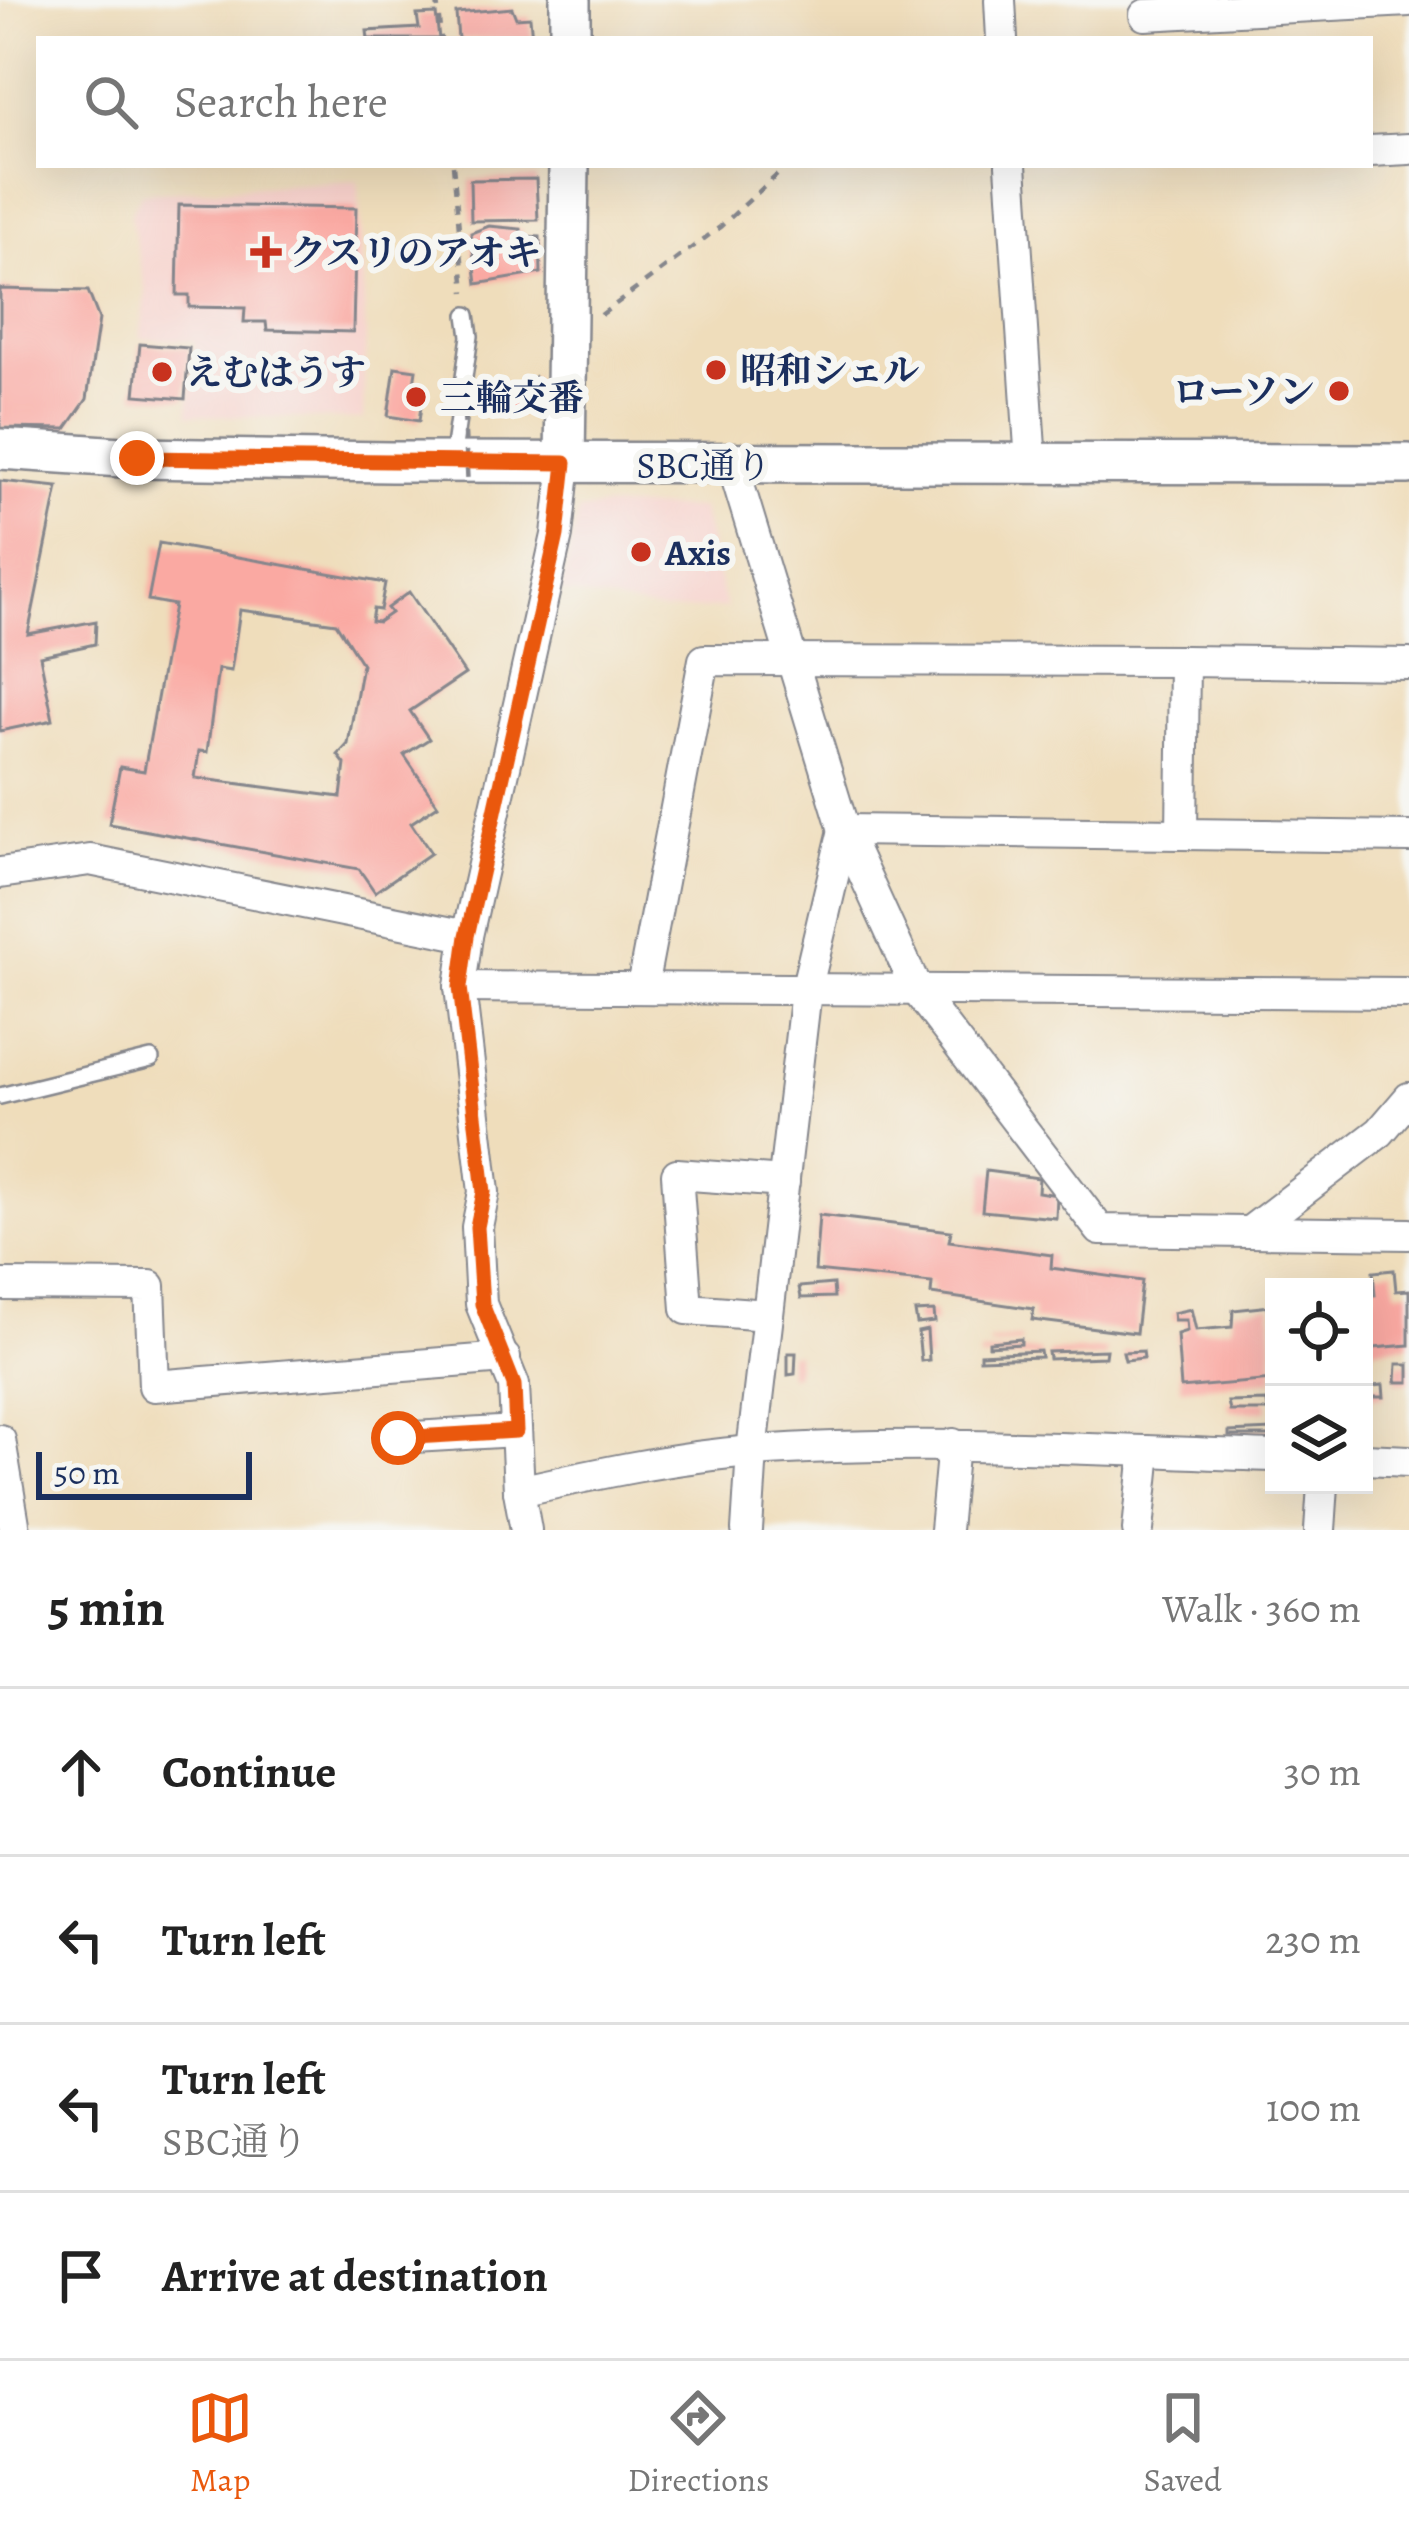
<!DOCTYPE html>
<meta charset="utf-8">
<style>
:root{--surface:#fff;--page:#f2f2f2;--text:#222;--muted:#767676;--line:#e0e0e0;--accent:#ea580c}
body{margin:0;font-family:Alegreya,"Noto Serif JP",serif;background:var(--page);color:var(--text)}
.controls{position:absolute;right:36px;bottom:36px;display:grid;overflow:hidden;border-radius:0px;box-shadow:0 12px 48px #0002}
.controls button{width:108px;height:108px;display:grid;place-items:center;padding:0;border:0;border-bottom:3px solid var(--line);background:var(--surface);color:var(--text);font:60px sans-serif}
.scale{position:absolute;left:36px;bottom:30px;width:216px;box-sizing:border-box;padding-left:12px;border:6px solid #1b2f5e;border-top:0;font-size:33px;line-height:42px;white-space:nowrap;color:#1b2f5e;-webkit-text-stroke:9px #f6f6f2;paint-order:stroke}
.stop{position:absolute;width:36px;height:36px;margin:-27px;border:9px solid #ea580c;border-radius:50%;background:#fff}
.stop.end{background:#ea580c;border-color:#fff;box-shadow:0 3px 12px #0008}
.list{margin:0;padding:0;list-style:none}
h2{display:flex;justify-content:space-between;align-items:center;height:156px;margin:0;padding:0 48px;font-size:51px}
h2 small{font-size:39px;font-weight:400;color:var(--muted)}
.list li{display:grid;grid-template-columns:78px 1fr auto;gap:36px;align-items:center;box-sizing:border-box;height:168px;padding:0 48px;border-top:3px solid var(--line)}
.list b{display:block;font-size:45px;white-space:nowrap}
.list p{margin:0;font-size:39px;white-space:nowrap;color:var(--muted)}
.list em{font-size:39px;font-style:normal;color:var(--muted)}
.icon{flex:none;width:66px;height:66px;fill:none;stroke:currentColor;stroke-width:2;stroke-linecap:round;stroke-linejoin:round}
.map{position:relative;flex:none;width:1409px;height:1530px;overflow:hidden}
.search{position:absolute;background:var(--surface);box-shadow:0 12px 48px #0002;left:36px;right:36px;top:36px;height:132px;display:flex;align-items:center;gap:30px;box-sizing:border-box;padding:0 42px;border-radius:0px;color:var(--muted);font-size:45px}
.sheet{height:828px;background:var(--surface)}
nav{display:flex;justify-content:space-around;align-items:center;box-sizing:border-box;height:168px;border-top:3px solid var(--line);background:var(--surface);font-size:33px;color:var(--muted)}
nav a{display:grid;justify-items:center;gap:6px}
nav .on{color:var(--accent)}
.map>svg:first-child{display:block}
</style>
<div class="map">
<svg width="1409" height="1530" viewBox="0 0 1409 1530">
<rect width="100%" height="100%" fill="#f6f6f2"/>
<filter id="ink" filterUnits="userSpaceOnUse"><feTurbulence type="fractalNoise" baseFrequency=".00833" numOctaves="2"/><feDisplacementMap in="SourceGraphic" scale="24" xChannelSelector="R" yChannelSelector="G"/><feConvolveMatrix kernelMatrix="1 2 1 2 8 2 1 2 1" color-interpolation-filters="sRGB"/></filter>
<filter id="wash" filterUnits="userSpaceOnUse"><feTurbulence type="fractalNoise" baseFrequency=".004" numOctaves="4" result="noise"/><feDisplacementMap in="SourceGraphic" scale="48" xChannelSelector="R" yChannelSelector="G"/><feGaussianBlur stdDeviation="2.7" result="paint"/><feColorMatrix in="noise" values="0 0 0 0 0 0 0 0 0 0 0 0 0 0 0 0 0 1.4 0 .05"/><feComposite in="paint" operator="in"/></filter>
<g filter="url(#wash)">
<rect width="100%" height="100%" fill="#efddbb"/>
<g fill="#f7d0ca">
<polygon points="358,181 366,334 363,420 188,415 195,341 140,338 146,293 130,214 142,193"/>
<polygon points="600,507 701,508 726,608 665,611 561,592 578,512"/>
</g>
<g id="blocks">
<g fill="#faa9a2" fill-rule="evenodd">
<polygon points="512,8 516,18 530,17 532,39 458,39 456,13"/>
<polygon points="436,14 439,39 368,39 367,31 419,28 417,15"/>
<polygon points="536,179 538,220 471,221 470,180"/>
<polygon points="179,205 356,208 353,332 267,330 266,322 244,322 245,308 189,307 189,295 177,295"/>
<polygon points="489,226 521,229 521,236 540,237 541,273 477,284 471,233"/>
<polygon points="0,289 88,291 99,319 87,399 66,429 0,428"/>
<polygon points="140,344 189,348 185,399 135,395"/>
<polygon points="395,367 416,370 414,383 424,384 419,421 388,416"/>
<polygon points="534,377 538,397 520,414 511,415 499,408"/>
<polygon points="0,481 58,487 28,634 96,621 95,644 40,656 53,720 0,731"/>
<path d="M159 543 385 583 380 610 373 609 371 621 378 622 391 613 387 608 409 592 465 674 410 711 429 739 404 755 438 805 411 823 431 853 375 892 359 869 109 824 120 767 144 771 174 605 148 600ZM240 610 336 623 362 664 348 744 338 755 345 764 341 797 195 778 199 751 207 752 218 669 231 671Z"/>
<polygon points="986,1171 1039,1178 1038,1192 1057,1195 1056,1218 982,1211"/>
<polygon points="819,1215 951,1231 949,1241 1052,1255 1051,1268 1142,1281 1136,1333 1032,1320 1034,1309 931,1294 932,1283 815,1271"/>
<polygon points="1394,1270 1396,1291 1409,1290 1409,1345 1374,1348 1364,1366 1364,1296 1375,1295 1373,1272"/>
<polygon points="833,1284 834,1297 801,1298 799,1287"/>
<polygon points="1271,1306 1274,1380 1181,1388 1177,1334 1187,1331 1186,1320 1174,1320 1173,1313 1191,1309 1196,1330 1232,1327 1233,1310"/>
<polygon points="934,1311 935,1322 917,1324 915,1312"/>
<polygon points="927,1330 929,1360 921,1361 918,1332"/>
<polygon points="1021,1339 1021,1344 989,1346 989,1342"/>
<polygon points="1106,1350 1105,1357 1049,1359 1048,1352"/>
<polygon points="1040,1351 1041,1357 980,1359 980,1354"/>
<polygon points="1143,1351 1144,1358 1125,1360 1123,1352"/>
<polygon points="788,1353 796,1353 795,1374 788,1375"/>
<polygon points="1397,1364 1409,1364 1409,1382 1396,1382"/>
<polygon points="1383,1385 1384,1397 1364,1397 1364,1387"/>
<polygon points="1267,1401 1268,1411 1230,1411 1228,1402"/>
<polygon points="1272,1430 1272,1436 1229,1436 1229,1432"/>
</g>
</g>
</g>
<g filter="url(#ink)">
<use href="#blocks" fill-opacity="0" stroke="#85868c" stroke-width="3"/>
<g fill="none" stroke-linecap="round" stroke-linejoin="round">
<g stroke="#85868c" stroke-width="20">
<g id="service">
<polyline points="452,460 470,336 467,315"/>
<polyline points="0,1096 151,1059"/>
</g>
</g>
<g stroke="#85868c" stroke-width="34">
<g id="minor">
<polyline points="1000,0 1002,39"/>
<polyline points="1145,15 1409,1"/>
<polyline points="1370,151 1409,149"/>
<polyline points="1011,165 1031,463"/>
<polyline points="733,466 844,830 918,992 1100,1230 1409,1234"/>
<polyline points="1409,664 1184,661 1182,834 1409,837"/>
<polyline points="844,830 1182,834"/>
<polyline points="0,873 90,860 467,936"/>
<polyline points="460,987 1409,993"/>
<polyline points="642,987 704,660 1184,661"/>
<polyline points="1249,1232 1380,1132 1409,1098"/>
<polyline points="0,1285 150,1286 154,1386 505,1358"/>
<polyline points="768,1315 687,1309 677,1174 784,1182"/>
<polyline points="397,1438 516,1431"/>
<polyline points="0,1440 15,1530"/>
<polyline points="1364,1459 1409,1461"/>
<path d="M519 1491C596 1474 674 1457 753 1451 927 1439 1100 1450 1274 1456"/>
<polyline points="526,1530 519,1491 514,1385 481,1304 477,1227 484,1192 460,987 467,936 557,535 565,463"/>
<polyline points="747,1530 752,1451 806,991 844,830"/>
<polyline points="945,1530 953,1444"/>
<polyline points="1138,1530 1146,1451"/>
<polyline points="1320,1530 1323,1485"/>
</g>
</g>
<g stroke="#85868c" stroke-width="44">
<g id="tertiary">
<polyline points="570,39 570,0"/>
<polyline points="0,449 137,458 391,462 1409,464"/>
<polyline points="565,463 569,165"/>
</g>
</g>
<g stroke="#85868c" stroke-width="4.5" stroke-dasharray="9 9" stroke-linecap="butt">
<polyline points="437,0 441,39"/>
<polyline points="453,165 465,292"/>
<polyline points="601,315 720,227 788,165"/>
<polyline points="481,415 501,415"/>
</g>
<use href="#service" stroke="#fff" stroke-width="15"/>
<use href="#minor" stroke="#fff" stroke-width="30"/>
<use href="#tertiary" stroke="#fff" stroke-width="39"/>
<polyline stroke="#85868c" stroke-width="4.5" stroke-dasharray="9 9" stroke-linecap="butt" points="464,415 468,487"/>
</g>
</g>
<g fill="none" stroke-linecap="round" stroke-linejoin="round" filter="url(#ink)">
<polyline stroke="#ea580c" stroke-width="15" points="137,458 565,463 557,535 467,936 460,987 484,1192 477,1227 482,1304 514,1385 516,1431 398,1438"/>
</g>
<g fill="#c8321e" stroke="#f6f6f2" stroke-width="4.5">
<path d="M260 234h12v12h12v12h-12v12h-12v-12h-12v-12h12z"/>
<circle cx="716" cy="370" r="12"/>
<circle cx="162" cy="372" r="12"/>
<circle cx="1339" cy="391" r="12"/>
<circle cx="416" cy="397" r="12"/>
<circle cx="641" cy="552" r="12"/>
</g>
<g text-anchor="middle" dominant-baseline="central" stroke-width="12" stroke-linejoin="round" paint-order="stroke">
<g font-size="36" font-weight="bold" fill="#1b2f5e" stroke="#f6f6f2" text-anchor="start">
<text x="290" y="252">クスリのアオキ</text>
<text x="740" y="370">昭和シェル</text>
<text x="186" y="372">えむはうす</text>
<text x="1315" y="391" text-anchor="end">ローソン</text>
<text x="440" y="397">三輪交番</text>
<text x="665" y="552">Axis</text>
</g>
<g font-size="36" fill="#1b2f5e" stroke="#f6f6f2">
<text x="704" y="465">SBC通り</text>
</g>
</g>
</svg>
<div class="controls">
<button><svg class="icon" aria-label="locate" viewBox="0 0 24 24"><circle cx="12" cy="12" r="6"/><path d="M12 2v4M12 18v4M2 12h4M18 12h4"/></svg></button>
<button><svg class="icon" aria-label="layers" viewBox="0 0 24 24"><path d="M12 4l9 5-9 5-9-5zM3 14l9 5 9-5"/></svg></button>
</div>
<div class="scale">50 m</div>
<div class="stop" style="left:398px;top:1438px"></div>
<div class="stop end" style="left:137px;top:458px"></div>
<div class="search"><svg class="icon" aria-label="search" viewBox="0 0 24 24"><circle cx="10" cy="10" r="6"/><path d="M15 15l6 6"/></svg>Search here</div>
</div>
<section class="sheet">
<h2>5 min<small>Walk · 360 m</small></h2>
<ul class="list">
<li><svg class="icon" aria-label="ahead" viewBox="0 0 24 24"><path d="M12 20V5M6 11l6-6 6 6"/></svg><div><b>Continue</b></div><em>30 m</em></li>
<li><svg class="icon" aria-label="left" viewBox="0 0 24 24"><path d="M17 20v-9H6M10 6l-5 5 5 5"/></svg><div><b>Turn left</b></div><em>230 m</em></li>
<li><svg class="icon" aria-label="left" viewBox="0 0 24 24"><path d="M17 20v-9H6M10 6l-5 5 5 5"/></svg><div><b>Turn left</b><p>SBC通り</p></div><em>100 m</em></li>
<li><svg class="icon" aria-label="arrive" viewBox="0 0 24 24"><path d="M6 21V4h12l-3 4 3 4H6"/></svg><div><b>Arrive at destination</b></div></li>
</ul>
</section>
<nav>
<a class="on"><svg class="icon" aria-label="map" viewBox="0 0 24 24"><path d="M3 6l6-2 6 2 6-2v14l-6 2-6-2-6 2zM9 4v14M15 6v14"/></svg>Map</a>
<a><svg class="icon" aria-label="directions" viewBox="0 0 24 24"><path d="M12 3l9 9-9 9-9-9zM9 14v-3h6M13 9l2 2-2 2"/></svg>Directions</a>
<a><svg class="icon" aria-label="saved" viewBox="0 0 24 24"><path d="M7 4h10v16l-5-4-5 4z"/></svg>Saved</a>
</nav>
